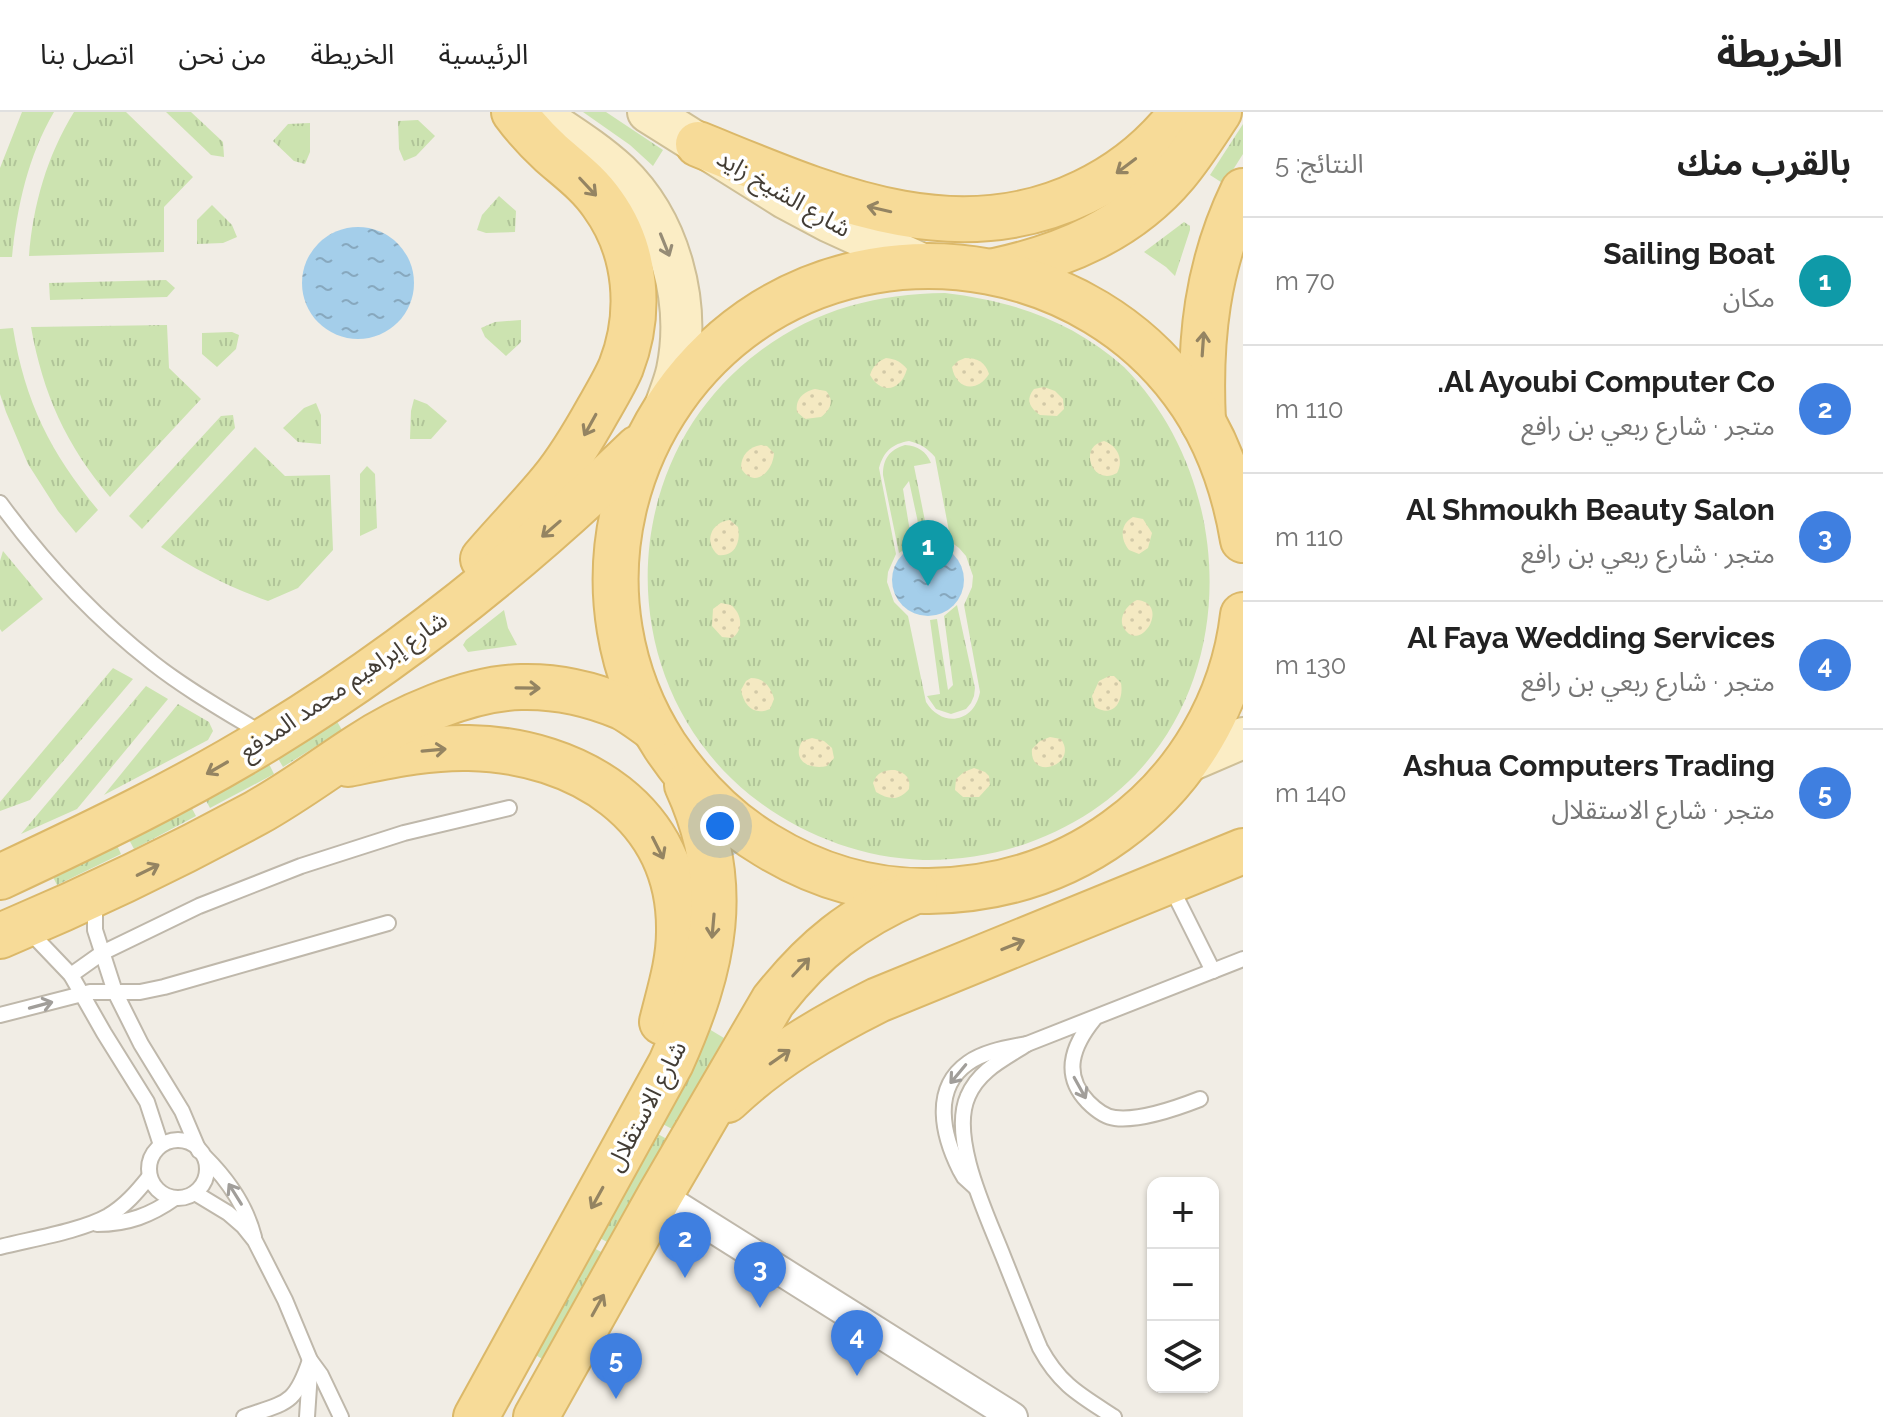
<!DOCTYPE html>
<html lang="ar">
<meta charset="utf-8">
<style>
:root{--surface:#fff;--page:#f2f2f2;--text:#222;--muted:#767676;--line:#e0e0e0;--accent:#eb3e22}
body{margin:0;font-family:Raleway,"Noto Sans Arabic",sans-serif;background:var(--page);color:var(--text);direction:rtl}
.controls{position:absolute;right:24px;bottom:24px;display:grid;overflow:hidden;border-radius:16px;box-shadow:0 2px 6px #0004}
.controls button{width:72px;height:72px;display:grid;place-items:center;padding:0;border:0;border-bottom:2px solid var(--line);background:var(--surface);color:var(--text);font:40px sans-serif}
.you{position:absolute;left:720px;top:714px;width:28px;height:28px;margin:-20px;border:6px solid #fff;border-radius:50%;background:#1a73e8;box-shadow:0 0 0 12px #1a73e833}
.badge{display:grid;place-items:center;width:52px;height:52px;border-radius:50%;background:var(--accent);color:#fff;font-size:26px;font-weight:700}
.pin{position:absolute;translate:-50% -66px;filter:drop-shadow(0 2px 4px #0008)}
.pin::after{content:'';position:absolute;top:42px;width:28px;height:24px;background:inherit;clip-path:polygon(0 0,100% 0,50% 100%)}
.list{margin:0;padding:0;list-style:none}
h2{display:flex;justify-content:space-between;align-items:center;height:104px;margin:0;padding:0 32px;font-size:34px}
h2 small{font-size:26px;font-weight:400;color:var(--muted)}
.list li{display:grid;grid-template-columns:52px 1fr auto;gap:24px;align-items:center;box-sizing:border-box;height:128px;padding:0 32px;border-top:2px solid var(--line)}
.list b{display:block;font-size:30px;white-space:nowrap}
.list p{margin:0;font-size:26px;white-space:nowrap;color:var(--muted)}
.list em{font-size:26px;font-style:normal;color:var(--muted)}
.icon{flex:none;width:44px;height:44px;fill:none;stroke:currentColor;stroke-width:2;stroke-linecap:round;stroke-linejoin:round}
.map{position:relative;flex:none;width:1243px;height:1305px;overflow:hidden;direction:ltr}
header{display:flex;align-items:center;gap:48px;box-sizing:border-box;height:112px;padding:0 40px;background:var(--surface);border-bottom:2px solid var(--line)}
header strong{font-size:38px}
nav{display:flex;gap:44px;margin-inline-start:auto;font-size:28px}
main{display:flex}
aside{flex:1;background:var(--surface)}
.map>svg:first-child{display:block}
</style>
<header>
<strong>الخريطة</strong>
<nav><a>الرئيسية</a><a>الخريطة</a><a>من نحن</a><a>اتصل بنا</a></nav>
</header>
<main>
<aside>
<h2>بالقرب منك<small>النتائج: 5</small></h2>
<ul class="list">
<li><span class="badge" style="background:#0f9aa8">1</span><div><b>Sailing Boat</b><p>مكان</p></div><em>70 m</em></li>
<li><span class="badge" style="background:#3f7fe0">2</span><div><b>Al Ayoubi Computer Co.</b><p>متجر · شارع ربعي بن رافع</p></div><em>110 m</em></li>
<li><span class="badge" style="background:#3f7fe0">3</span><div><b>Al Shmoukh Beauty Salon</b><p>متجر · شارع ربعي بن رافع</p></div><em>110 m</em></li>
<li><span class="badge" style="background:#3f7fe0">4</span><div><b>Al Faya Wedding Services</b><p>متجر · شارع ربعي بن رافع</p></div><em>130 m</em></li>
<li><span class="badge" style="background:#3f7fe0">5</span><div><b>Ashua Computers Trading</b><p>متجر · شارع الاستقلال</p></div><em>140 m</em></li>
</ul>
</aside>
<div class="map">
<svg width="1243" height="1305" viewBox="0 0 1243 1305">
<defs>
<pattern id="grass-tufts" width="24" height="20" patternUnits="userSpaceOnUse" patternTransform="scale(2)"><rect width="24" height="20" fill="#cce3b0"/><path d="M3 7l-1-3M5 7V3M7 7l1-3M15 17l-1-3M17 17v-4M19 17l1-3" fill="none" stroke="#b0c498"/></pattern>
<pattern id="sand-dots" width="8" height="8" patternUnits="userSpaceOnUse" patternTransform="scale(2)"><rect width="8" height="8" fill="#f4e9c2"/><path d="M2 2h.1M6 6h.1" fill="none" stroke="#d2c9a7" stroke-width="1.8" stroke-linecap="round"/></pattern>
<pattern id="water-ripples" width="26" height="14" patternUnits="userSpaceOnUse" patternTransform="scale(2)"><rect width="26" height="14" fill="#a4ceea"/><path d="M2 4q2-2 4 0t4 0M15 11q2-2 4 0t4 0" fill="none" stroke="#87a8be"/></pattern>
</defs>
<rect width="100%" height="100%" fill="#f1ede5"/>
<g fill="url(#grass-tufts)" fill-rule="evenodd">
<path d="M22 0H54C28 44 17 95 12 145H0V56Z"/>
<path d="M74 0H126L193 65 164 95V140L29 144C33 93 47 44 74 0Z"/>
<polygon points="166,0 191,0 223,30 224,45 211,43"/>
<polygon points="583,0 606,0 663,38 653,54 630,33"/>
<polygon points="418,8 435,24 416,44 404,49 399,37 398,9"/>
<polygon points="310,11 310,40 305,52 294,49 273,29 288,12"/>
<polygon points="1243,12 1243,42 1224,72 1210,63"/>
<polygon points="499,84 516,99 515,120 486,121 477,118 482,103"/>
<polygon points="212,93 232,113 237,125 223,131 197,132 197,108"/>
<polygon points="1184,110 1190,114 1190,118 1175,164 1166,155 1144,140"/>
<polygon points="166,168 175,176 167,185 50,188 49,171"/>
<path d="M945 181C1013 189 1072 209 1124 255 1243 376 1243 598 1092 699 1042 732 984 749 923 748 860 746 799 722 750 683 609 569 615 346 760 239 816 197 877 182 945 181ZM909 329C921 332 927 336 935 345L951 430 959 436 966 444 973 464 972 475 964 493 980 580C974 611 942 616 926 590L908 504 894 490 887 470 888 460 896 442 879 356C884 339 892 332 909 329Z"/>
<polygon points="521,208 521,230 506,244 485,225 481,216 495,210"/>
<path d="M167 213 169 256 201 287 110 385C66 333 43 282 31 215Z"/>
<path d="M13 216C25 290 50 340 98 398L76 421 58 399 28 352 6 300 0 282V217Z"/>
<polygon points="232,220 239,223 236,237 217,255 202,242 202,221"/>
<polygon points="414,287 427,292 447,309 431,327 410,327 411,299"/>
<polygon points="316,291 321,303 321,332 298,330 283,316 304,296"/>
<polygon points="233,303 235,316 142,417 129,404 221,304"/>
<path d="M905 333C918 334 926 339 931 351L914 354 929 429H922L909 369 903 377 912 432 899 441 883 363C883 347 889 338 905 333Z"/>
<path d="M255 335 285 364 330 363 333 438 298 476 268 489C229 475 195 458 161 435Z"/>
<polygon points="367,354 375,362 377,416 360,424 360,362"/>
<polygon points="3,439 43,487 2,520 0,517 0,449"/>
<polygon points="957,493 975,576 974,584 971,591 966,597 951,602 936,597 927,584 940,582 930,508 937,507 948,578 953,573 944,504"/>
<polygon points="504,498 508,516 517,533 468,540 463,533 466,528"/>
<polygon points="113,556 133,567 30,688 0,699 0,690"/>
<polygon points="146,574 168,587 77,697 21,722"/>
<polygon points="178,592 209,610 213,619 208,628 104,683"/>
<polygon points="335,606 342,618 283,655 276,643"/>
<polygon points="267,648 274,662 210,696 203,683"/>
<polygon points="189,691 196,704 134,737 127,724"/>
<polygon points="115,729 121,742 57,773 51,761"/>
<polygon points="709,917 724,926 672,1017 657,1009"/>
<polygon points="652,1019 667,1027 609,1131 594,1123"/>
<polygon points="590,1134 605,1142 546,1249 530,1240"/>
</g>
<g fill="url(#sand-dots)">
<path d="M886 246C896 247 901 250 907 257 901 279 881 283 870 263 873 254 877 250 886 246Z"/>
<path d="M965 246C978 246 985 250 989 262 977 281 956 278 952 255L958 249Z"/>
<path d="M1044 275 1055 279 1063 287 1064 297 1057 304 1040 303C1030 296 1025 288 1034 277Z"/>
<path d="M815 277 826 279C835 289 830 298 821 305L805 307 797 300C795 287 803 280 815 277Z"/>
<path d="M1104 329C1118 334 1124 348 1117 361 1093 375 1077 335 1104 329Z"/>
<path d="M761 333 767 334 774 341C773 361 753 377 741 356 741 343 749 335 761 333Z"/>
<path d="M1133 405 1143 407 1152 421 1148 436 1139 442 1129 438C1120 427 1120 412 1133 405Z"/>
<path d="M730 408 738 415C741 430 735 445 718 443 703 430 711 410 730 408Z"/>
<path d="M1137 488C1170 491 1143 539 1126 519 1116 508 1126 493 1137 488Z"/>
<path d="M721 491 731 493C742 502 744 518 732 526L722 525 712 514 713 497Z"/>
<path d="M1109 564H1114L1121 571C1124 588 1114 607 1095 595L1092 584 1099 569Z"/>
<path d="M751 566C764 566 771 575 774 587L770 597C754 604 744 594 741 578L746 569Z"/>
<path d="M1050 625 1061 627C1079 653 1029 670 1032 637L1040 629Z"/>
<path d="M812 626 824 629 832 636 834 646 827 654C810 658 791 649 802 629Z"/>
<polygon points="974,656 985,660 989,664 990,673 979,685 963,685 955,678 956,667 964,660"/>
<path d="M895 658C905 661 911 665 909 677 899 689 889 688 876 680L873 671C877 660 884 658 895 658Z"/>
</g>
<g fill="url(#water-ripples)">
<circle cx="358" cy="171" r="56"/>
<circle cx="928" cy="468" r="36"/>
</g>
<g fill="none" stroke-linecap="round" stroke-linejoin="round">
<g stroke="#bfb8ab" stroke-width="18">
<g id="service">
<path d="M0 391C44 451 94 505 153 551 186 577 225 599 261 621"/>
<polyline points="1170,773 1213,859"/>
<polyline points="95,788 95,818 115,880 141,932 182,999 199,1039"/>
<polyline points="28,818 71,863 104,921 147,990 161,1033"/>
<polyline points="71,863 102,841 199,794 301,754 404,721 509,696"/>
<polyline points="0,903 90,880 140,880 164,875 388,811"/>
<path d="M1094 907C1073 933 1061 962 1088 990 1095 997 1105 1005 1115 1006 1139 1009 1177 996 1200 987"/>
<path d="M1027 932C1004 947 979 958 968 984 949 1026 987 1103 1003 1144 1015 1174 1027 1205 1040 1236 1060 1273 1080 1283 1114 1305"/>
<circle cx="178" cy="1057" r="29"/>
<path d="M205 1045C228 1068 246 1093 254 1125"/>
<path d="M975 1075 964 1065 960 1058C943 1024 931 977 968 951 985 939 1007 936 1027 932L1243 847"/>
<polyline points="195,1081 228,1101 243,1114 255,1129 285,1188 310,1248 321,1263 341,1305"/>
<path d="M97 1112C128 1112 151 1103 175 1086"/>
<path d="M0 1135C31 1127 81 1119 108 1104 125 1094 137 1080 149 1065"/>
<path d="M244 1305C287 1290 295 1293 310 1248"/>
<polyline points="307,1305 310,1260"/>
</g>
</g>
<g stroke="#bfb8ab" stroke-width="32">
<polyline id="minor" points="660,1083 1013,1305"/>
</g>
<g stroke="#cebf97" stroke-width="44">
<g id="secondary">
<path d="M535 0C564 20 593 37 619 61 670 110 691 190 677 258 674 272 668 285 664 298"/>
<polyline points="648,0 785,86 830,110 924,153"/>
<polyline points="1185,651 1243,626"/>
</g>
</g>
<g stroke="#dbb869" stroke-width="48">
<g id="primary">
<path d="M698 32C822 82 952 144 1084 80 1122 62 1156 34 1182 0"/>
<path d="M995 159C1064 144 1129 117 1176 61 1192 42 1205 21 1219 0"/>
<path d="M1203 310C1199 227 1207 154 1243 79"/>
<path d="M1243 428C1234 374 1216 323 1183 279 1087 150 900 116 764 200 617 292 570 488 665 634 692 674 724 708 766 733 815 763 871 780 929 779 997 778 1061 759 1116 719 1187 668 1233 589 1243 503"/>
<path d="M483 447C505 421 530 396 552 369 570 347 584 323 598 298 606 284 615 269 621 255 642 201 637 139 603 92 589 71 569 57 551 41 537 28 525 15 514 0"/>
<path d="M348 652C388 644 428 635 469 636 578 638 681 701 679 820 679 851 669 881 662 910"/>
<path d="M0 765C92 722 184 678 270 625 404 543 526 445 638 336"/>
<path d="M0 824C88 787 173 746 256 701 292 681 324 657 358 635 401 606 469 576 521 575 555 574 591 582 622 595 632 600 642 608 652 615"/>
<path d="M727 988C771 946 824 915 878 888L1243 739"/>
<path d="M476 1305 671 951C714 855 733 773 687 673"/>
<path d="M536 1305 660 1083 773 889C815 836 853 806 915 779"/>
</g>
</g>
<use href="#service" stroke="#fff" stroke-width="14"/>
<use href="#minor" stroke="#fff" stroke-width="28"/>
<use href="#secondary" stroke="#fbedc5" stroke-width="40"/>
<use href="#primary" stroke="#f7db98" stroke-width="44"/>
</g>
<defs><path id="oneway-shaft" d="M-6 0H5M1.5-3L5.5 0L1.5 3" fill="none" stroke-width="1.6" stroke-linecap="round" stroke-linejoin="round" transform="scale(2)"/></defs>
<g stroke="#948462">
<use href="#oneway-shaft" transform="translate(1126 54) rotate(143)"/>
<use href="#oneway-shaft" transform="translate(588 75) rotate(47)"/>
<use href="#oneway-shaft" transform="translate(879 97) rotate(-167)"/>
<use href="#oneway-shaft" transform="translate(1203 232) rotate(-86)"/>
<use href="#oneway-shaft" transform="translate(590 313) rotate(119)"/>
<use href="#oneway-shaft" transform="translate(551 417) rotate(139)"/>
<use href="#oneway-shaft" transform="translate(528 576) rotate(1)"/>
<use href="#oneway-shaft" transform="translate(434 638) rotate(-5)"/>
<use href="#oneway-shaft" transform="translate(217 656) rotate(150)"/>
<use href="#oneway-shaft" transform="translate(658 736) rotate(63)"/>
<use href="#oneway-shaft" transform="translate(148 758) rotate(-26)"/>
<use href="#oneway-shaft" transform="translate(713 814) rotate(95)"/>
<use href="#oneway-shaft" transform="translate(1013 833) rotate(-22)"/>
<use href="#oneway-shaft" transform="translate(801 855) rotate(-47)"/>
<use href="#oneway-shaft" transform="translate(780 945) rotate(-35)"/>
<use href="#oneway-shaft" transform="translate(597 1086) rotate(119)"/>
<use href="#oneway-shaft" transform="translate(598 1193) rotate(-61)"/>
</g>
<use stroke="#968c76" href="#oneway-shaft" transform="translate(665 133) rotate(68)"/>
<g stroke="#a19e9a">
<use href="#oneway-shaft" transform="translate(41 893) rotate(-15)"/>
<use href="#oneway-shaft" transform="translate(958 962) rotate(130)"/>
<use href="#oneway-shaft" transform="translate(1080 976) rotate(61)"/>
<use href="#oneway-shaft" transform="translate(235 1082) rotate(-122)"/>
</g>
<g text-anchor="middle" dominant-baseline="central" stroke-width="7" stroke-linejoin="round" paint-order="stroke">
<g font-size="24" fill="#433d35" stroke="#fff">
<text transform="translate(784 81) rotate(30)">شارع الشيخ زايد</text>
<text transform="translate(343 573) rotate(-34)">شارع إبراهيم محمد المدفع</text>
<text transform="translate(646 994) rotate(-62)">شارع الاستقلال</text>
</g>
</g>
</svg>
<div class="controls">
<button>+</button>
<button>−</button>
<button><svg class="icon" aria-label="layers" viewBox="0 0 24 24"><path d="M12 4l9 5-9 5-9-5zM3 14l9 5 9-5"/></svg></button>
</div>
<div class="you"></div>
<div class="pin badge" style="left:928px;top:474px;background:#0f9aa8">1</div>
<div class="pin badge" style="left:685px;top:1166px;background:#3f7fe0">2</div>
<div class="pin badge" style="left:760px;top:1196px;background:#3f7fe0">3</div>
<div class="pin badge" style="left:857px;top:1264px;background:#3f7fe0">4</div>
<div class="pin badge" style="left:616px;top:1287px;background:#3f7fe0">5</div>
</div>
</main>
